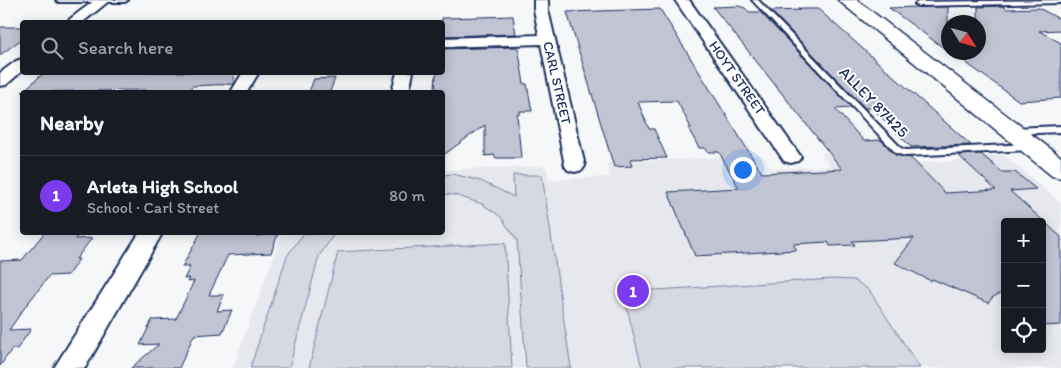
<!DOCTYPE html>
<meta charset="utf-8">
<style>
:root{--surface:#171b24;--page:#242831;--text:#f1f3f6;--muted:#9ea1a6;--line:#363941;--accent:#7c3aed}
body{margin:0;font-family:Itim,sans-serif;background:var(--page);color:var(--text)}
.controls{position:absolute;right:15px;bottom:15px;display:grid;overflow:hidden;border-radius:5px;box-shadow:0 2px 12px #0003}
.controls button{width:45px;height:45px;display:grid;place-items:center;padding:0;border:0;border-bottom:1px solid var(--line);background:var(--surface);color:var(--text);font:25px sans-serif}
.compass{position:absolute;left:941px;top:15px;width:45px;height:45px;border-radius:50%;background:var(--surface);box-shadow:0 2px 12px #0003;rotate:127deg}
.you{position:absolute;left:742px;top:169px;width:18px;height:18px;margin:-12px;border:4px solid #fff;border-radius:50%;background:#1a73e8;box-shadow:0 0 0 8px #1a73e833}
.badge{display:grid;place-items:center;width:32px;height:32px;border-radius:50%;background:var(--accent);color:#fff;font-size:16px;font-weight:700}
.pin{position:absolute;translate:-50% -50%;border:2px solid #fff;box-shadow:0 1px 5px #0006}
.list{margin:0;padding:0;list-style:none}
h2{display:flex;justify-content:space-between;align-items:center;height:65px;margin:0;padding:0 20px;font-size:21px}
h2 small{font-size:16px;font-weight:400;color:var(--muted)}
.list li{display:grid;grid-template-columns:32px 1fr auto;gap:15px;align-items:center;box-sizing:border-box;height:80px;padding:0 20px;border-top:1px solid var(--line)}
.list b{display:block;font-size:19px;white-space:nowrap}
.list p{margin:0;font-size:16px;white-space:nowrap;color:var(--muted)}
.list em{font-size:16px;font-style:normal;color:var(--muted)}
.icon{flex:none;width:28px;height:28px;fill:none;stroke:currentColor;stroke-width:2;stroke-linecap:round;stroke-linejoin:round}
.map{position:relative;flex:none;width:1061px;height:368px;overflow:hidden}
.search{position:absolute;background:var(--surface);box-shadow:0 2px 12px #0003;left:20px;top:20px;width:425px;height:55px;display:flex;align-items:center;gap:12px;box-sizing:border-box;padding:0 18px;border-radius:5px;color:var(--muted);font-size:19px}
.panel{position:absolute;background:var(--surface);box-shadow:0 2px 12px #0003;left:20px;top:90px;width:425px;height:145px;border-radius:5px}
.map>svg:first-child{display:block}
</style>
<div class="map">
<svg width="1061" height="368" viewBox="0 0 1061 368">
<rect width="100%" height="100%" fill="#f6f7f9"/>
<filter id="ink" filterUnits="userSpaceOnUse"><feTurbulence type="fractalNoise" baseFrequency=".02" numOctaves="2"/><feDisplacementMap in="SourceGraphic" scale="10" xChannelSelector="R" yChannelSelector="G"/><feConvolveMatrix kernelMatrix="1 2 1 2 8 2 1 2 1" color-interpolation-filters="sRGB"/></filter>
<g filter="url(#ink)">
<path fill="#e6e8ee" fill-rule="evenodd" d="M883 150 896 164 968 160 966 157 1004 155 1061 203V368H233L282 233 442 232 443 170 546 166 549 180 611 177 606 163 762 155 772 169 830 166 821 153ZM1005 222H1042V349H1005Z"/>
<g fill="#d6d9e2" stroke="#7884a0">
<polygon points="453,174 481,181 514,197 513,175 542,175 571,368 526,368 517,240 500,216 482,204 455,195 443,194 443,175"/>
<polygon points="304,233 335,233 319,256 289,368 250,368 287,256"/>
<polygon points="505,243 512,368 309,368 338,252"/>
<polygon points="833,279 854,280 869,290 920,368 642,368 623,292"/>
</g>
<g fill="#c0c4d3" stroke="#1b2f5e">
<polygon points="739,6 745,8 749,12 760,12 852,108 835,109 864,141 881,140 895,155 911,158 945,193 996,190 958,155 981,154 1002,172 1015,172 1036,189 1010,191 1061,237 1061,325 1042,326 1042,222 1005,222 1005,291 993,297 988,303 932,279 931,281 895,263 914,238 852,241 855,245 830,246 828,242 793,244 797,250 695,256 668,192 739,188 719,152 708,152 705,148 699,148 688,128 691,128 677,101 638,102 649,129 654,129 667,158 630,159 632,166 614,167 567,12 660,9 762,173 842,169 713,7"/>
<polygon points="1003,6 1007,9 1039,8 1061,20 1061,30 1039,31 1061,43 1061,98 1019,101 951,52 978,52 978,7"/>
<polygon points="948,7 948,51 889,8 916,7"/>
<polygon points="798,9 818,9 971,145 911,147 872,108 865,108 771,11 800,10"/>
<polygon points="513,16 516,34 442,36 442,18 445,18"/>
<polygon points="0,27 22,27 22,39 0,55"/>
<polygon points="518,47 524,84 527,84 532,111 520,111 520,114 517,114 521,158 495,158 495,155 485,156 485,125 442,156 442,90 435,88 436,74 442,72 442,49"/>
<polygon points="45,72 234,72 234,84 192,86 188,92 143,92 146,90 22,92"/>
<polygon points="335,78 330,92 309,92 314,79"/>
<polygon points="45,232 80,232 75,239 92,238 76,259 79,259 68,275 49,276 25,307 9,330 31,329 17,349 12,349 0,366 0,261 22,260"/>
<polygon points="201,232 257,232 256,236 278,234 271,253 228,255 209,295 224,295 217,311 232,310 222,333 194,335 179,368 131,368 159,344 140,345 152,320 176,319 194,281 187,282 189,278 184,279 190,267 182,267"/>
</g>
<g fill="none" stroke-linecap="round" stroke-linejoin="round">
<g stroke="#1b2f5e" stroke-width="4">
<g id="service">
<polygon points="56,0 128,0 125,2 59,2"/>
<polygon points="752,0 758,0 902,149 906,150 1029,144 1034,147 1029,150 905,156 896,153"/>
<polygon points="1061,0 1061,3 918,6 915,4 918,2"/>
<polygon points="1061,126 1061,132 1013,134 1009,131 1013,128"/>
</g>
</g>
<g stroke="#1b2f5e" stroke-width="4">
<g id="minor">
<polygon points="95,0 110,0 83,22 68,22 70,19"/>
<polygon points="534,0 548,0 548,10 585,166 582,170 575,172 568,170 565,166 541,44 442,47 442,38 539,35 534,10"/>
<polygon points="675,0 689,0 801,157 798,161 791,163 784,161"/>
<polygon points="22,59 22,71 6,85 0,86 0,73 16,61"/>
<polygon points="243,72 259,72 247,92 231,92"/>
<polygon points="397,72 413,72 409,92 392,92"/>
<polygon points="140,232 163,232 85,368 54,368"/>
</g>
</g>
<g stroke="#1b2f5e" stroke-width="3">
<polygon id="primary" points="838,0 857,0 1061,157 1061,178 1052,176"/>
</g>
<use href="#service" fill="#fff" fill-rule="evenodd"/>
<use href="#minor" fill="#fff" fill-rule="evenodd"/>
<use href="#primary" fill="#fff" fill-rule="evenodd"/>
</g>
</g>
<g text-anchor="middle" dominant-baseline="central" stroke-width="4" stroke-linejoin="round" paint-order="stroke">
<g font-size="14" fill="#1b2f5e" stroke="#fff">
<text transform="translate(737 78) rotate(55)">HOYT STREET</text>
<text transform="translate(557 83) rotate(77)">CARL STREET</text>
</g>
<g font-size="16" fill="#1b2f5e" stroke="#fff">
<text transform="translate(874 102) rotate(46)">ALLEY 87425</text>
</g>
</g>
</svg>
<div class="controls">
<button>+</button>
<button>−</button>
<button><svg class="icon" aria-label="locate" viewBox="0 0 24 24"><circle cx="12" cy="12" r="6"/><path d="M12 2v4M12 18v4M2 12h4M18 12h4"/></svg></button>
</div>
<svg class="compass" viewBox="-18 -18 36 36"><path d="M0-13l5 13h-10z" fill="#e53935"/><path d="M0 13l5-13h-10z" fill="#9ea1a6"/></svg>
<div class="you"></div>
<div class="pin badge" style="left:633px;top:291px">1</div>
<div class="search"><svg class="icon" aria-label="search" viewBox="0 0 24 24"><circle cx="10" cy="10" r="6"/><path d="M15 15l6 6"/></svg>Search here</div>
<section class="panel">
<h2>Nearby<small></small></h2>
<ul class="list">
<li><span class="badge">1</span><div><b>Arleta High School</b><p>School · Carl Street</p></div><em>80 m</em></li>
</ul>
</section>
</div>
